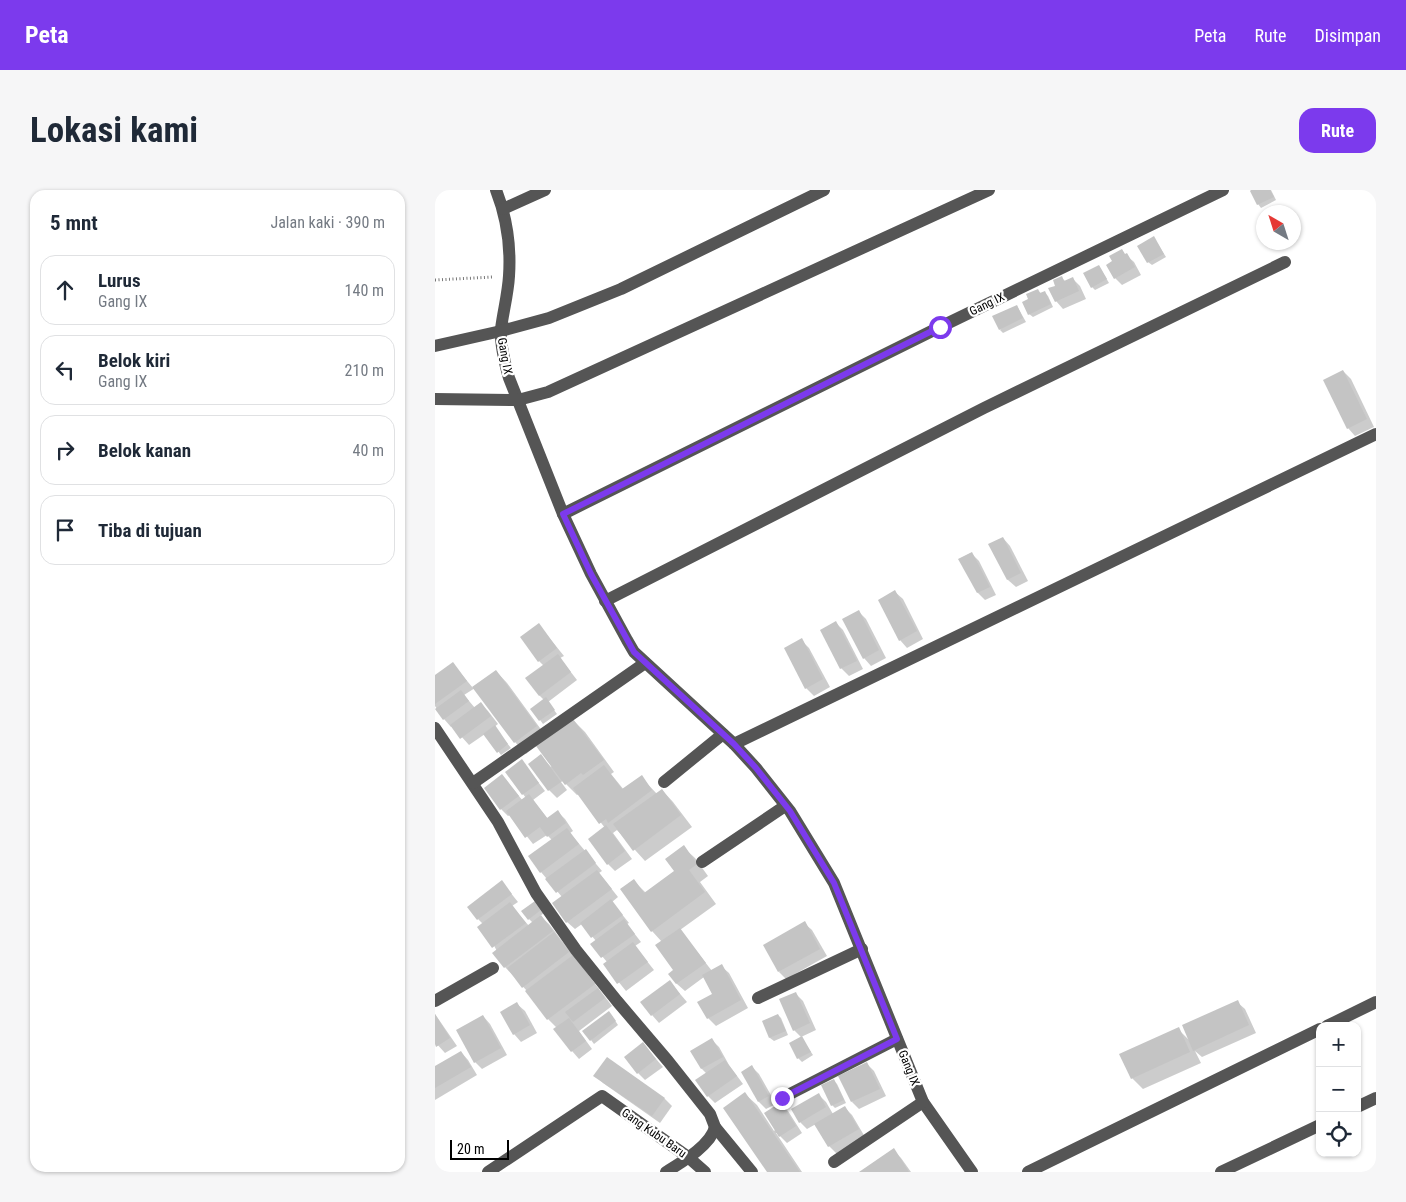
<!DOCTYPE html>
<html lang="id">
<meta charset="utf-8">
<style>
:root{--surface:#fff;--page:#f6f6f7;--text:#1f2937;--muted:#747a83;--line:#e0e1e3;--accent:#7c3aed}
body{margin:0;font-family:"Roboto Condensed",sans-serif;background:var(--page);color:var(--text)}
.controls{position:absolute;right:15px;bottom:15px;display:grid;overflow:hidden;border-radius:10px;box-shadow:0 1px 4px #0004}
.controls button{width:45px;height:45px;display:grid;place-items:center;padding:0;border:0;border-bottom:1px solid var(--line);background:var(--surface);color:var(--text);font:25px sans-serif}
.compass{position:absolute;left:821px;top:15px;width:45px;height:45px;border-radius:50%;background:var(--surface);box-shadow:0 1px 4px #0004;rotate:321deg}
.scale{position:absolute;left:15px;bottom:12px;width:59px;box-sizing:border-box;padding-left:5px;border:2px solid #000;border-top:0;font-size:14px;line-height:18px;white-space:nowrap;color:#000;-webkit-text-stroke:4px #fff;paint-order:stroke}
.stop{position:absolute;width:15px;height:15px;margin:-11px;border:4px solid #7c3aed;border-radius:50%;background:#fff}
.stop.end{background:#7c3aed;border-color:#fff;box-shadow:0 1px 5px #0008}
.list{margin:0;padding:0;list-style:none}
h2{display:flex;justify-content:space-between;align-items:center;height:65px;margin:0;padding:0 20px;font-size:21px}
h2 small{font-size:16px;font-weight:400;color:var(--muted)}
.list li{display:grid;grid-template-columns:32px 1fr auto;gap:15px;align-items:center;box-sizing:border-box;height:70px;margin:0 10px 10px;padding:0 10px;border:1px solid var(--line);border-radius:15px}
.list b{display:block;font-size:19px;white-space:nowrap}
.list p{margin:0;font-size:16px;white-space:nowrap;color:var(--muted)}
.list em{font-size:16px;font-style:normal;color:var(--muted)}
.icon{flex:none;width:28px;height:28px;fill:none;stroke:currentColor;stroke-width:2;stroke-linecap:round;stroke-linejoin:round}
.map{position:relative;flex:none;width:941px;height:982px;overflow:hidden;border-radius:15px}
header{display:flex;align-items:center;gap:30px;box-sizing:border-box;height:70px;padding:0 25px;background:var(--accent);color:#fff}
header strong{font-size:24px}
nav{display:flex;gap:28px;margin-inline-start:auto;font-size:18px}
.intro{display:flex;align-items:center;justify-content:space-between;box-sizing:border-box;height:120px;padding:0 30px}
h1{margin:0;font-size:35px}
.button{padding:12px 22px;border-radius:15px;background:var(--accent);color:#fff;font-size:18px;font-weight:700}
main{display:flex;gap:30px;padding:0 30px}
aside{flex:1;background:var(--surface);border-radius:15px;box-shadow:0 1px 4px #0004}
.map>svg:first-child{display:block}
</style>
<header>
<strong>Peta</strong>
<nav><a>Peta</a><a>Rute</a><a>Disimpan</a></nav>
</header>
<div class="intro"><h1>Lokasi kami</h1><a class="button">Rute</a></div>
<main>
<aside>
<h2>5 mnt<small>Jalan kaki · 390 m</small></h2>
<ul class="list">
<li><svg class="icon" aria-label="ahead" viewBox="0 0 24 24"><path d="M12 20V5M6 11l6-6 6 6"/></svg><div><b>Lurus</b><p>Gang IX</p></div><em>140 m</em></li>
<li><svg class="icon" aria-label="left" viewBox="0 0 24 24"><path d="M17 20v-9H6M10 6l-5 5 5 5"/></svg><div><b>Belok kiri</b><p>Gang IX</p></div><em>210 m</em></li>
<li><svg class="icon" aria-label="right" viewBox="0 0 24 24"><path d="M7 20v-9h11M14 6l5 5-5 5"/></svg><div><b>Belok kanan</b></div><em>40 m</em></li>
<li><svg class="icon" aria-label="arrive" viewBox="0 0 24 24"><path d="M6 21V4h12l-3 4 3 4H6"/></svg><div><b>Tiba di tujuan</b></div></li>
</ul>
</aside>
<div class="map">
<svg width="941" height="982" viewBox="0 0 941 982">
<rect width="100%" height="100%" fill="#fff"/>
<g fill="#0003">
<polygon points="819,0 836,0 841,10 826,18 823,14"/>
<polygon points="719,48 731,67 717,75 713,72"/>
<polygon points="691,65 699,72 706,85 687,95 680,88"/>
<polygon points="664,76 674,93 660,100 657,97"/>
<polygon points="627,88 631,92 638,89 645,96 651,109 628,119 621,111 622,96"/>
<polygon points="602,100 607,104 610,103 613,106 618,117 598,127 594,124"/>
<polygon points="582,116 591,132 568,143 565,140"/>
<polygon points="908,181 916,189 939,237 920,246 913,238"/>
<polygon points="568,348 575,356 593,391 581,397 573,390 555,355"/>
<polygon points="536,363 544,371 561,405 550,410 543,403 525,369"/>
<polygon points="460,402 468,409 488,449 472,458 465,450"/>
<polygon points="423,421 431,429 451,468 436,476 429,468"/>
<polygon points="401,433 408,440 428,479 414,486 406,478"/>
<polygon points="104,435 129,466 125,468 142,490 113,512 122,524 108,534 97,519 109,510 104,505 109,476 104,471"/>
<polygon points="366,450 374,458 395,497 379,506 371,498"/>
<polygon points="18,474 38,498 61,481 72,493 113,549 138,530 150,542 179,582 176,584 189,600 206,587 222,604 227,600 238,612 257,637 210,671 182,640 178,643 197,669 180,681 173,674 170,638 144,604 142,605 128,591 126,592 132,600 122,608 114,600 95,574 106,566 116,577 117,576 102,555 91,564 80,552 40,498 29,505 40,518 46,514 53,521 63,534 59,537 76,558 66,565 50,544 34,555 17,536 16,537 9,529 0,516 0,487"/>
<polygon points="87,571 110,601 98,610 113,629 123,622 130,629 138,641 135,643 167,681 164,683 183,707 177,712 194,733 192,734 206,752 200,756 219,780 191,801 169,774 172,772 157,754 161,751 147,734 140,739 132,732 127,707 106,682 117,650 112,645 98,654 75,625 73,626 66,619 67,585 88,611 91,608 71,582"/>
<polygon points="248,657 260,668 273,686 265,692 281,714 245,740 277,781 286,776 294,783 313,818 281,836 273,828 279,804 269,787 250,801 242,794 235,784 240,780 227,752 217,741 199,691 211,703 240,682"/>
<polygon points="67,692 83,712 77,716 94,736 98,733 94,729 100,712 109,723 105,726 114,734 177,816 144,841 157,859 144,869 137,861 122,838 113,829 92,801 70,777 48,734 43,729"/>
<polygon points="369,733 377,740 392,766 351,789 344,782"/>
<polygon points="235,792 252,812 224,833 217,825"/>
<polygon points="360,803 368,811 381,840 366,847 378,865 367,872 363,868 366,847 359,840"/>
<polygon points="802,812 810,819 821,843 767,867 760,861 766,873 708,899 697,888 743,839 754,850"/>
<polygon points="82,814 90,821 102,843 86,852 79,844"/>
<polygon points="0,824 22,856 10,863 0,852"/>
<polygon points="343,825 346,828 353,845 339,851 335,848 328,831"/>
<polygon points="48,826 55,834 72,865 47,879 40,872"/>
<polygon points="177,826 183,835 159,854 156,850"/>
<polygon points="277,850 284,857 294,875 308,894 280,913 273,906 272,884 267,879 257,861"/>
<polygon points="208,854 228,877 210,890 203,883"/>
<polygon points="26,862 33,870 42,885 0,910 0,877"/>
<polygon points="172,869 230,909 237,916 225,933 168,893 160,885"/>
<polygon points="431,873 439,881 451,906 424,919 417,912"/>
<polygon points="317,877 324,884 341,914 331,919 324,912"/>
<polygon points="399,891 402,894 411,913 400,918 397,915"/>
<polygon points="310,904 322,915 339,941 341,939 346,914 353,921 367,943 352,953 342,943 341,943 367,982 333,982"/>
<polygon points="384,905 391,912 398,924 409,917 417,925 430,947 402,964 394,956 381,934 372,939 365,932"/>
<polygon points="458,960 466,968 476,982 426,982"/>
</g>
<g fill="#c4c4c4">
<polygon points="816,0 835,0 839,7 822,15 815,1"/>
<polygon points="719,46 729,64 712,73 702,56"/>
<polygon points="687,59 690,64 692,63 700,77 679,89 671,75 677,71 674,66"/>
<polygon points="664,75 672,89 656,98 648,83"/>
<polygon points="627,86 629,91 638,87 644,101 620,112 613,98 620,96 618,90"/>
<polygon points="603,99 605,103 610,101 616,114 593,125 587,112 593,109 591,104"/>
<polygon points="582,115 588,128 564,140 557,126"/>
<polygon points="908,180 932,229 912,239 888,190"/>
<polygon points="568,347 586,383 572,390 553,354"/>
<polygon points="537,362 555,397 542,403 523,369"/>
<polygon points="460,400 482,441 464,451 443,410"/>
<polygon points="424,420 444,460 428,469 407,429"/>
<polygon points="401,431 422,471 405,479 385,440"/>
<polygon points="104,433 122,458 103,472 85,447"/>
<polygon points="367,448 388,489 370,499 349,458"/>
<polygon points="123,464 136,482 104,506 90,488"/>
<polygon points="18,472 32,491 0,514 0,485"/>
<polygon points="61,480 102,536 79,553 37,497"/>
<polygon points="26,500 34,511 8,530 0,519"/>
<polygon points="111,507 120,520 104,531 95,519"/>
<polygon points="46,512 56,526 25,549 15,535"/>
<polygon points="138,529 169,570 148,585 146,583 130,595 101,556"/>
<polygon points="60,535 73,554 62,563 48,544"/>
<polygon points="106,564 126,592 113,601 93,574"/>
<polygon points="87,569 104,593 87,605 70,582"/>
<polygon points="169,575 187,599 207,585 217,600 173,633 171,629 164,634 138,598"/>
<polygon points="67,584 84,606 65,620 49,598"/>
<polygon points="227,599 246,625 198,661 178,634"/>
<polygon points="94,604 112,628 123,620 131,633 112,647 105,637 90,648 71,621"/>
<polygon points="171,635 190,661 172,675 153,649"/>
<polygon points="132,638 144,654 105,683 93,666"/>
<polygon points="249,655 262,674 254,680 270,702 216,742 185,699 199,689 209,703 239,681 230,669"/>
<polygon points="151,659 161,673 121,703 110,689"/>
<polygon points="162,680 177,699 131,733 117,713"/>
<polygon points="67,690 77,704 42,730 32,717"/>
<polygon points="176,709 188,725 156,748 145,733"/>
<polygon points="100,711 107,719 93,730 86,721"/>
<polygon points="75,712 91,733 57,758 42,737"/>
<polygon points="106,725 118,741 69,778 57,763"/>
<polygon points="189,729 200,744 166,768 155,754"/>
<polygon points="370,731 385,759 343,782 328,755"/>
<polygon points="245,738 271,773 241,794 233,784 238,780 220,755"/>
<polygon points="119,742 134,762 87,798 72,778"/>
<polygon points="198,752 213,772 182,794 168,774"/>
<polygon points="138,765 160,794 112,830 90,801"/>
<polygon points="287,774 306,810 272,829 262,812 277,804 267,785"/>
<polygon points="235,790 245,804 216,826 205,812"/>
<polygon points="163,798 170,808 138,832 130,822"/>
<polygon points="361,802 375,833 358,841 344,809"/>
<polygon points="803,810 814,835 758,861 747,835"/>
<polygon points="82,812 95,835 78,845 65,822"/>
<polygon points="174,821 181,831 155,851 147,841"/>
<polygon points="0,824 15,848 1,857 0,854"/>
<polygon points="343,824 351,841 334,848 327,831"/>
<polygon points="48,825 66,858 39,873 21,840"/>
<polygon points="134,828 151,851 136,862 118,839"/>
<polygon points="744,837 755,862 696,889 684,864"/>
<polygon points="367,846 376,862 362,869 354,853"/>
<polygon points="277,848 288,867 266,879 255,861"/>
<polygon points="208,852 221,869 202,884 189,867"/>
<polygon points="26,861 36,877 0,898 0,876"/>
<polygon points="172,867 230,908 217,926 158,886"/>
<polygon points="290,870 302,886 272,907 260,890"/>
<polygon points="432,872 445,899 416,912 403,886"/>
<polygon points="317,875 334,906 323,912 306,882"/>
<polygon points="399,889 409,910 396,916 386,895"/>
<polygon points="310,902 365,982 332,982 288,918"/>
<polygon points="384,903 391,917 364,933 356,919"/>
<polygon points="346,912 361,936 344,947 329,923"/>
<polygon points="410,916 424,939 393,957 379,934"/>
<polygon points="459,958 474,982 424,982"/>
</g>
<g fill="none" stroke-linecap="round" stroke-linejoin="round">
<polyline stroke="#777" stroke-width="3" stroke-dasharray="1 2.5" stroke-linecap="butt" points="0,90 58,87"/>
<g stroke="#555" stroke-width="12">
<path d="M61 0C72 28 76 56 74 86 73 104 68 122 66 139 65 154 70 174 74 188L128 324 156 384 192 450 199 462 299 554 321 578 355 621 399 693 488 912 537 982"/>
<polyline points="68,19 110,0"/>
<polyline points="0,156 66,141 114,128 186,99 389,0"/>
<polyline points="0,209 83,210 113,202 554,0"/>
<polyline points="128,324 505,137 788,0"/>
<polyline points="170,411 549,218 850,72"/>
<polyline points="0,538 63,632 101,703 141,760 182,811 233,871 275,924 280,937 317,982"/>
<polyline points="299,554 941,244"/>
<polyline points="229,592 288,544"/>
<polyline points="38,593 210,473"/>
<polyline points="267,672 350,616"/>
<polyline points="323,808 427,759"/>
<polyline points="0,811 58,778"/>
<polyline points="892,836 941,812"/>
<polyline points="347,908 462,849"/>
<polyline points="922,917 941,908"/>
<polyline points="399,972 488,912"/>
<polyline points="53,982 167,906 253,967 270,982"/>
<path d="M231 982C247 972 276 955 280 937"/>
<polyline points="593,982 885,839"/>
<polyline points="786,982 885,935"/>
</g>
</g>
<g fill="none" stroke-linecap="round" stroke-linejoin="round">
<polyline stroke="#7c3aed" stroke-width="6" points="347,908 462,849 399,693 355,621 321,578 299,554 199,462 156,384 128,324 505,137"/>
</g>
<g text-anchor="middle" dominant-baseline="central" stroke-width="4.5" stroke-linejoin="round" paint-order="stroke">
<g font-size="12" fill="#000" stroke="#fff">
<text transform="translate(552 114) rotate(-26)">Gang IX</text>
<text transform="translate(70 166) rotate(80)">Gang IX</text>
<text transform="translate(474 878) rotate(68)">Gang IX</text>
<text transform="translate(219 943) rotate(35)">Gang Kubu Baru</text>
</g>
</g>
</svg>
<div class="controls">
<button>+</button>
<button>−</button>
<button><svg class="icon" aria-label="locate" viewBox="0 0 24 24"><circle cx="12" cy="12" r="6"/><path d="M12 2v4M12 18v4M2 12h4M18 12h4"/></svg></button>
</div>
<svg class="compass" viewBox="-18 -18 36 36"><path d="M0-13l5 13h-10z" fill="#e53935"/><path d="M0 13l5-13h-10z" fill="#747a83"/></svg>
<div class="scale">20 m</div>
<div class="stop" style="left:505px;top:137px"></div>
<div class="stop end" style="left:347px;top:908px"></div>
</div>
</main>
